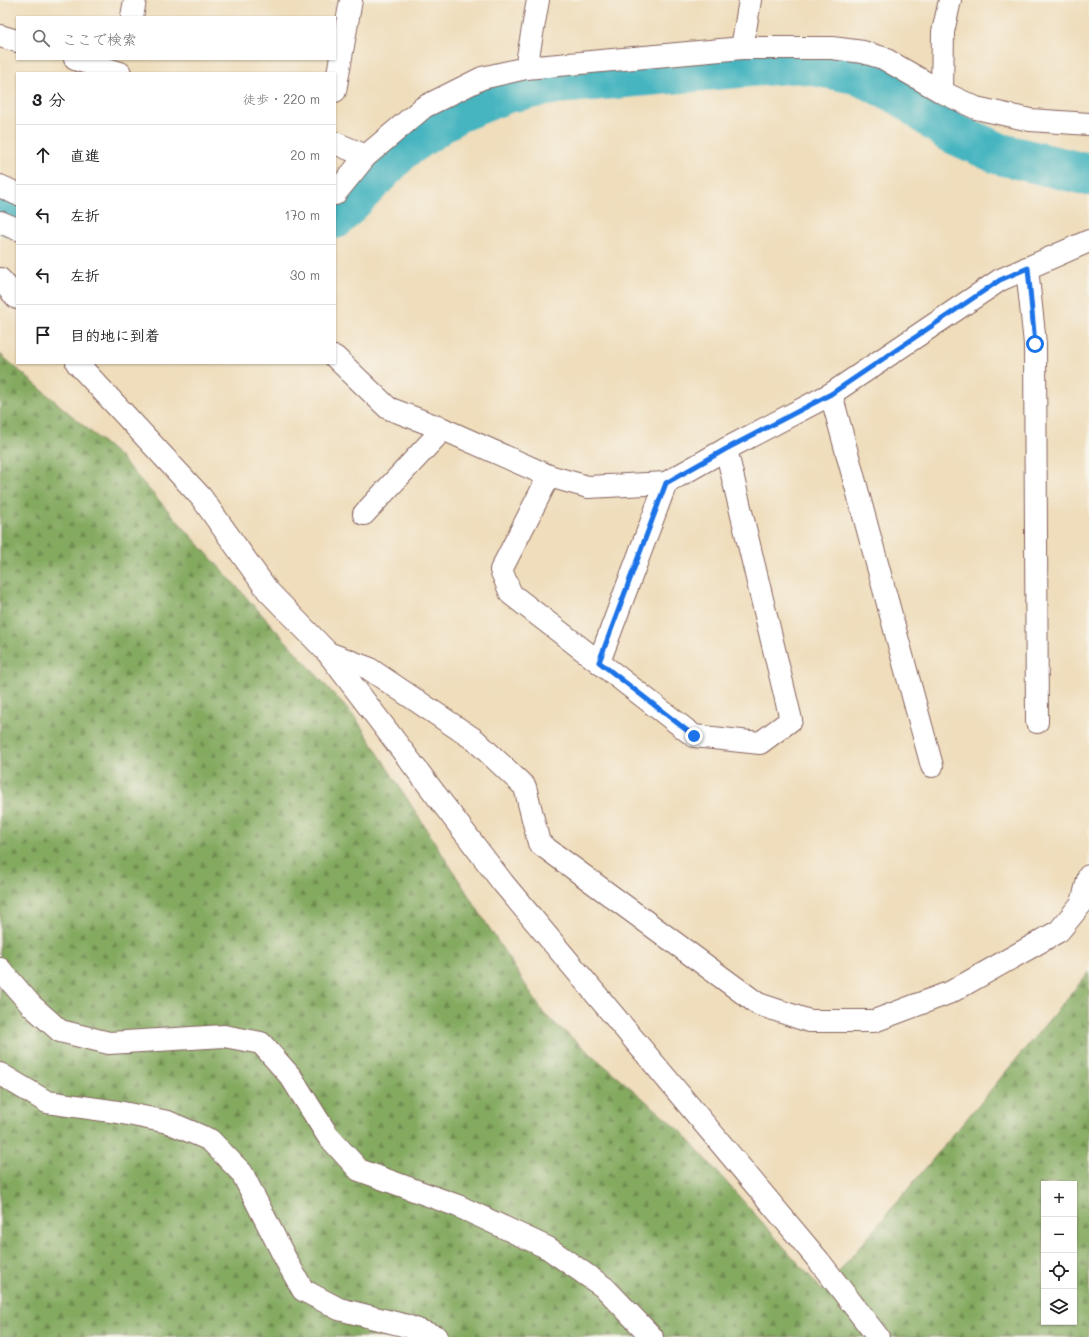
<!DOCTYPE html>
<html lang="ja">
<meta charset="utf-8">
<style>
:root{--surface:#fff;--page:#f6f6f6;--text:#202124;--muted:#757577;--line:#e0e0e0}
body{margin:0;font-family:Mali,"Klee One",sans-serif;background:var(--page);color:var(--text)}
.controls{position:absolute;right:12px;bottom:12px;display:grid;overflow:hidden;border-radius:0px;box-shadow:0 1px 3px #0004}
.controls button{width:36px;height:36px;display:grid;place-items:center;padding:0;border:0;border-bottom:1px solid var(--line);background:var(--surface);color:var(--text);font:20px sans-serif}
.stop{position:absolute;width:12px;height:12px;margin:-9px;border:3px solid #1a73e8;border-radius:50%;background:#fff}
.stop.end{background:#1a73e8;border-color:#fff;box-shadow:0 1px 4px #0008}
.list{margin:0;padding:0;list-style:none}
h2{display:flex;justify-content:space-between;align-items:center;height:52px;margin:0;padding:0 16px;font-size:17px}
h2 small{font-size:13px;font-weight:400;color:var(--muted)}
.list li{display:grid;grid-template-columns:26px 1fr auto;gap:12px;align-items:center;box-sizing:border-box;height:60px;padding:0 16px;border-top:1px solid var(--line)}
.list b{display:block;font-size:15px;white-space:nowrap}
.list em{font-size:13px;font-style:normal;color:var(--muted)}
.icon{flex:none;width:22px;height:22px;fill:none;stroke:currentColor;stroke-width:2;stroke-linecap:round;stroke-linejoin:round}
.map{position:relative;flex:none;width:1089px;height:1337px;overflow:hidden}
.search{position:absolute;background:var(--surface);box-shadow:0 1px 3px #0004;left:16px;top:16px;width:320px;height:44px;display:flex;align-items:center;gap:10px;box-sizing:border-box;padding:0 14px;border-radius:0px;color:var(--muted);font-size:15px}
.panel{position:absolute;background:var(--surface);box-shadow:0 1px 3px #0004;left:16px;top:72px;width:320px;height:292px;border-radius:0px}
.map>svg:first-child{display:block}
</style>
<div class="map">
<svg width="1089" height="1337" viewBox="0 0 1089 1337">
<defs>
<pattern id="forest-firs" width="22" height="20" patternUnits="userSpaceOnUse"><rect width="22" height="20" fill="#84aa60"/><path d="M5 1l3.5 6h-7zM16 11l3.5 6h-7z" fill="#6e8a4f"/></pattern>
</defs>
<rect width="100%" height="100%" fill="#f7f3e8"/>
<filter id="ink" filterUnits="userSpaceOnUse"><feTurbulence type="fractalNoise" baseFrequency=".025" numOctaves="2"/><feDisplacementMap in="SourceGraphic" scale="8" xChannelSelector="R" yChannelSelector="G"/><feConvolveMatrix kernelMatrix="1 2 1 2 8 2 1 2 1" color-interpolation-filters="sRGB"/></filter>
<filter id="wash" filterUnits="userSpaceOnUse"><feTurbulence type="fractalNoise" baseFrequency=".012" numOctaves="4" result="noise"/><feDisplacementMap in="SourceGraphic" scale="16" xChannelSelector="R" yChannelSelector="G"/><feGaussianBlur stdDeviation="0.9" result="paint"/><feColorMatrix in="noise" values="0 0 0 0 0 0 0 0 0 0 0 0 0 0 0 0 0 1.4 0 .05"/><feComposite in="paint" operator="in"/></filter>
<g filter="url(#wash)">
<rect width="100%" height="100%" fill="#efddbb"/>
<path fill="url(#forest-firs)" stroke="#676446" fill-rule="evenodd" d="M0 354 119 456 357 720 544 1014 681 1131 823 1291 1089 972V1337H0ZM1044 1184H1074V1322H1044Z"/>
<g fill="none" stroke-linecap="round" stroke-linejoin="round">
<g stroke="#46b5c0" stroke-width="42">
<polyline points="0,210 17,218"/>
<polyline points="335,218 401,150 455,113 507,92 557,83 798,62 856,73 903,96 949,131 1000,154 1089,175"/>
</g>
</g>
</g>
<g filter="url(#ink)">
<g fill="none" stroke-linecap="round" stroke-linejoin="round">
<g stroke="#84625d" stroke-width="24">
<g id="street">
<polyline points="132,17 135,0"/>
<polyline points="0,36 17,41"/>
<polyline points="742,48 750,0"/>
<polyline points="75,59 120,73"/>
<polyline points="526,68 538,0"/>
<polyline points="335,91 351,0"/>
<polyline points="942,92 943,32 950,0"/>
<polyline points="335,143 366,156"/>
<polyline points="0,186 17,194"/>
<polyline points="335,194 366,156 424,107 482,78 526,68 742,48 832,48 863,52 883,58 942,92 976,108 1030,120 1089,124"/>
<polyline points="0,222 17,229"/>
<polyline points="1027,268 1035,344 1037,722"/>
<polyline points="0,279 17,298"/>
<polyline points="335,357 388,408 443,429 549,476 588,487 666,483 726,449 831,394 1000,280 1089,241"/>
<polyline points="77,363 201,497 268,591 328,653 503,883 819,1261 878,1337"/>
<polyline points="831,394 932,766"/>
<polyline points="549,476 501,570 511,594 694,736 760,743 791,720 726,449"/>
<polyline points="364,514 443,429"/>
<polyline points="328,653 368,668 475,740 525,787 539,843 758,1004 809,1021 874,1021 951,992 1059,931 1082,903 1089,876"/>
<polyline points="599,662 666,483"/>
<polyline points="0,969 31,1005 60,1031 109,1043 224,1036 261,1043 291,1077 328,1136 359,1170 458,1206 548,1248 605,1288 652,1337"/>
<polyline points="0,1074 47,1102 118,1112 168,1122 210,1140 242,1173 286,1260 303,1290 339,1309 407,1326 437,1337"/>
</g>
</g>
<use href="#street" stroke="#fff" stroke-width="22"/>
</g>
</g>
<g fill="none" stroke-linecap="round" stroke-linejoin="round" filter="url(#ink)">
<polyline stroke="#1a73e8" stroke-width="5" points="694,736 599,662 666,483 726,449 831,394 1000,280 1028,268 1035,344"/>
</g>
</svg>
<div class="controls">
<button>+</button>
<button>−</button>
<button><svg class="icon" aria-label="locate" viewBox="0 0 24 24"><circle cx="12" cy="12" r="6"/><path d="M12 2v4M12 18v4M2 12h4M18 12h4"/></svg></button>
<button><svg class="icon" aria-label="layers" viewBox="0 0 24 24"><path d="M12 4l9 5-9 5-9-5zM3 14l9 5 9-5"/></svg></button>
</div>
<div class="stop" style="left:1035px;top:344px"></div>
<div class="stop end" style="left:694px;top:736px"></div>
<div class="search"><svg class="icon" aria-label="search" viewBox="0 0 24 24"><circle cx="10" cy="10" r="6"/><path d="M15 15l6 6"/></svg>ここで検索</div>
<section class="panel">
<h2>3 分<small>徒歩 · 220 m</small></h2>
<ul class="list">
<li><svg class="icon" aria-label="ahead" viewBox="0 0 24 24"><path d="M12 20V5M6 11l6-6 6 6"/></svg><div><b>直進</b></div><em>20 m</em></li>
<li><svg class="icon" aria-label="left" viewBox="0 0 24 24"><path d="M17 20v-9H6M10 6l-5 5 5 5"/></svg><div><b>左折</b></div><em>170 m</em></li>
<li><svg class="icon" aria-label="left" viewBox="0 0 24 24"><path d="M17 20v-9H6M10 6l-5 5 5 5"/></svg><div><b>左折</b></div><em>30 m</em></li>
<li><svg class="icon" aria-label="arrive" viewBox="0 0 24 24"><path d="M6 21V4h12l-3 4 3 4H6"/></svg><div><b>目的地に到着</b></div></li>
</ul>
</section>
</div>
